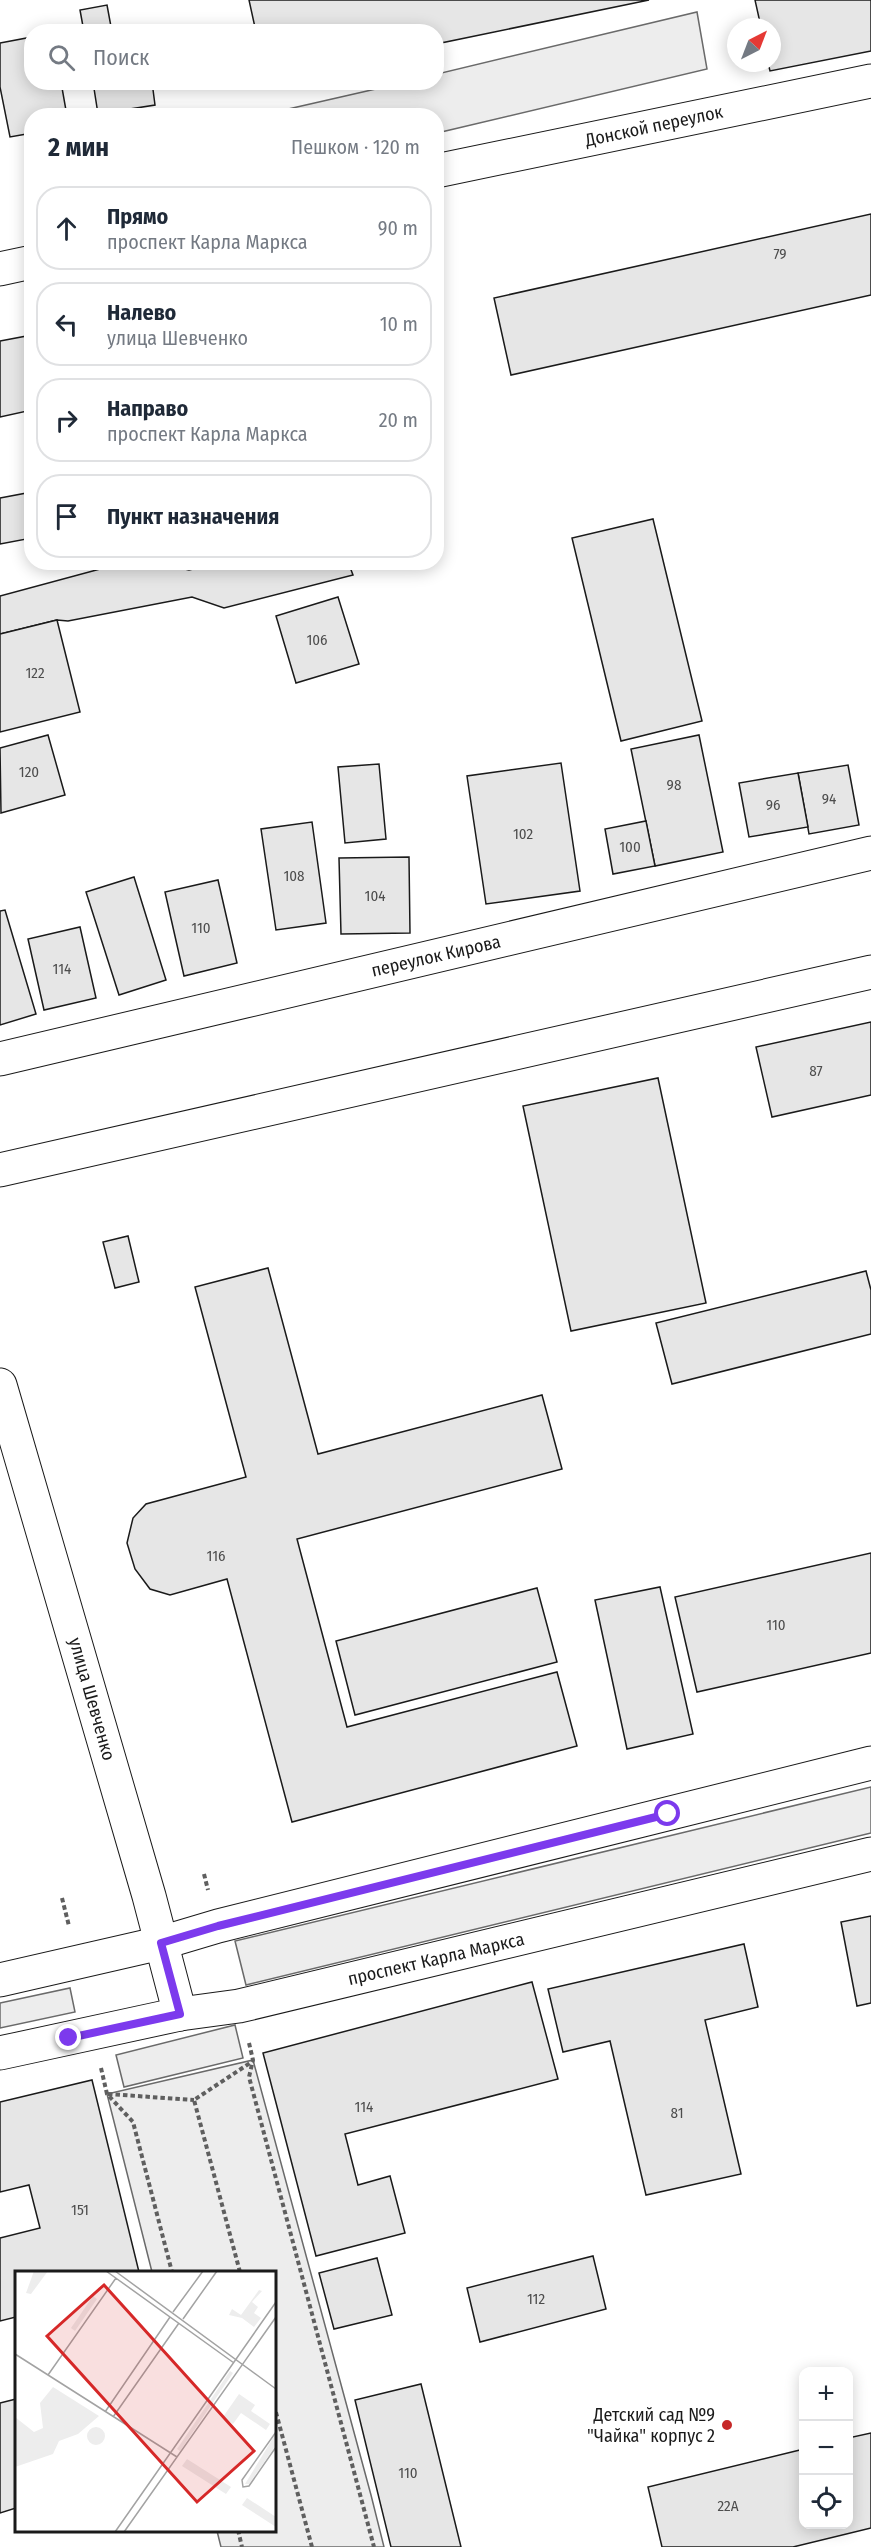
<!DOCTYPE html>
<html lang="ru">
<meta charset="utf-8">
<style>
:root{--surface:#fff;--page:#f2f2f3;--text:#1f2937;--muted:#747a83;--line:#e0e1e3}
body{margin:0;font-family:"Fira Sans Condensed",sans-serif;background:var(--page);color:var(--text)}
.controls{position:absolute;right:18px;bottom:18px;display:grid;overflow:hidden;border-radius:12px;box-shadow:0 3px 15px #0003}
.controls button{width:54px;height:54px;display:grid;place-items:center;padding:0;border:0;border-bottom:2px solid var(--line);background:var(--surface);color:var(--text);font:30px sans-serif}
.compass{position:absolute;left:727px;top:18px;width:54px;height:54px;border-radius:50%;background:var(--surface);box-shadow:0 3px 15px #0003;rotate:42deg}
.stop{position:absolute;width:18px;height:18px;margin:-14px;border:4px solid #7c3aed;border-radius:50%;background:#fff}
.stop.end{background:#7c3aed;border-color:#fff;box-shadow:0 2px 6px #0008}
.list{margin:0;padding:0;list-style:none}
h2{display:flex;justify-content:space-between;align-items:center;height:78px;margin:0;padding:0 24px;font-size:26px}
h2 small{font-size:20px;font-weight:400;color:var(--muted)}
.list li{display:grid;grid-template-columns:39px 1fr auto;gap:18px;align-items:center;box-sizing:border-box;height:84px;margin:0 12px 12px;padding:0 12px;border:2px solid var(--line);border-radius:24px}
.list b{display:block;font-size:22px;white-space:nowrap}
.list p{margin:0;font-size:20px;white-space:nowrap;color:var(--muted)}
.list em{font-size:20px;font-style:normal;color:var(--muted)}
.icon{flex:none;width:33px;height:33px;fill:none;stroke:currentColor;stroke-width:2;stroke-linecap:round;stroke-linejoin:round}
.map{position:relative;flex:none;width:871px;height:2547px;overflow:hidden}
.search{position:absolute;background:var(--surface);box-shadow:0 3px 15px #0003;left:24px;top:24px;width:420px;height:66px;display:flex;align-items:center;gap:15px;box-sizing:border-box;padding:0 21px;border-radius:24px;color:var(--muted);font-size:22px}
.panel{position:absolute;background:var(--surface);box-shadow:0 3px 15px #0003;left:24px;top:108px;width:420px;height:462px;border-radius:24px}
.map>svg:first-child{display:block}
</style>
<div class="map">
<svg width="871" height="2547" viewBox="0 0 871 2547">
<rect width="100%" height="100%" fill="#fff"/>
<g fill="#ededed" stroke="#6a6a6a" stroke-width="1.5">
<polygon points="697,12 707,69 437,133 436,116 262,115 402,83 436,82 437,74"/>
<polygon points="871,1787 871,1833 246,1985 235,1941"/>
<polygon points="70,1988 75,2012 0,2028 0,2003"/>
<polygon points="235,2025 243,2058 124,2087 116,2055"/>
<polygon points="253,2060 371,2495 384,2547 221,2547 217,2531 274,2530 274,2272 152,2272 107,2094"/>
</g>
<g fill="#e6e6e6" stroke="#1a1a1a" stroke-width="1.5">
<polygon points="249,0 649,0 436,44 436,32 256,32"/>
<polygon points="755,0 871,0 871,51 770,71 768,63 772,63 772,27 761,27"/>
<polygon points="107,5 112,32 84,32 80,10"/>
<polygon points="32,37 32,82 61,82 67,116 32,116 32,133 10,137 0,87 0,43"/>
<polygon points="93,82 152,82 155,105 98,114"/>
<polygon points="871,214 871,295 511,375 494,298"/>
<polygon points="32,335 32,410 0,417 0,341"/>
<polygon points="32,492 32,538 0,544 0,498"/>
<polygon points="653,519 702,721 621,741 572,538"/>
<polygon points="126,562 154,562 189,570 223,562 348,562 353,575 224,608 192,597 68,621 57,620 0,634 0,596"/>
<polygon points="338,597 359,664 296,683 276,616"/>
<polygon points="57,620 80,712 0,732 0,634"/>
<polygon points="48,735 65,795 1,813 0,748"/>
<polygon points="699,735 723,852 655,866 631,749"/>
<polygon points="561,763 580,891 486,904 467,776"/>
<polygon points="379,764 386,839 345,843 338,767"/>
<polygon points="848,765 859,825 809,834 798,773"/>
<polygon points="798,773 808,827 749,837 739,783"/>
<polygon points="646,821 655,866 613,874 605,829"/>
<polygon points="312,822 326,923 276,930 261,829"/>
<polygon points="409,857 410,933 341,934 339,858"/>
<polygon points="134,877 166,980 119,995 86,892"/>
<polygon points="218,880 237,963 184,976 165,892"/>
<polygon points="5,910 36,1014 0,1025 0,911"/>
<polygon points="80,927 96,998 44,1010 28,939"/>
<polygon points="871,1022 871,1095 772,1117 756,1047"/>
<polygon points="658,1078 706,1303 571,1331 523,1106"/>
<polygon points="128,1236 139,1282 115,1288 103,1242"/>
<polygon points="268,1268 318,1454 542,1395 562,1469 297,1539 347,1727 557,1672 577,1746 292,1822 227,1579 170,1595 150,1589 135,1569 127,1543 133,1518 146,1504 246,1477 195,1287"/>
<polygon points="866,1271 871,1290 871,1334 672,1384 656,1323"/>
<polygon points="871,1553 871,1653 697,1692 675,1597"/>
<polygon points="660,1587 693,1734 627,1749 595,1600"/>
<polygon points="537,1588 557,1662 355,1715 336,1641"/>
<polygon points="871,1916 871,2003 857,2006 841,1922"/>
<polygon points="744,1944 758,2007 705,2020 741,2174 646,2195 610,2041 563,2052 548,1989"/>
<polygon points="532,1982 558,2079 345,2134 358,2185 390,2176 405,2233 316,2256 263,2053"/>
<polygon points="92,2080 139,2272 16,2272 16,2317 0,2321 0,2238 40,2228 29,2185 0,2192 0,2102"/>
<polygon points="593,2256 606,2309 480,2342 467,2288"/>
<polygon points="377,2258 392,2315 334,2329 319,2273"/>
<polygon points="421,2384 461,2547 391,2547 355,2400"/>
<polygon points="16,2399 16,2508 0,2513 0,2403"/>
<polygon points="871,2433 871,2528 793,2547 662,2547 648,2487 804,2449 804,2524 848,2524 848,2438"/>
</g>
<g fill="none" stroke-linecap="round" stroke-linejoin="round">
<g stroke="#1a1a1a" stroke-width="35">
<g id="street">
<polyline points="0,1059 871,853"/>
<polyline points="0,1170 871,972"/>
</g>
</g>
<g stroke="#1a1a1a" stroke-width="35">
<g id="secondary">
<polyline points="436,171 871,81"/>
<polyline points="0,269 32,262"/>
<polyline points="0,1385 149,1896 180,2014"/>
<polyline points="0,1980 161,1943 218,1926 871,1763"/>
<polyline points="0,2053 180,2014 239,2006 871,1854"/>
</g>
</g>
<g stroke="#5f5f5f" stroke-width="4" stroke-dasharray="4.5 3" stroke-linecap="butt">
<polyline points="204,1874 208,1890"/>
<polyline points="62,1898 69,1926"/>
<polyline points="249,2043 253,2060 249,2077 374,2547"/>
<polyline points="101,2068 107,2094 133,2122 172,2272"/>
<polyline points="108,2094 194,2100"/>
<polyline points="240,2272 194,2100 253,2061"/>
<polyline points="274,2405 312,2547"/>
<polyline points="238,2530 242,2547"/>
</g>
<use href="#street" stroke="#fff" stroke-width="33"/>
<use href="#secondary" stroke="#fff" stroke-width="33"/>
</g>
<g fill="none" stroke-linecap="round" stroke-linejoin="round">
<polyline stroke="#7c3aed" stroke-width="8" points="69,2038 180,2014 161,1943 218,1926 668,1814"/>
</g>
<circle fill="#c62828" stroke="#fff" stroke-width="2" cx="727" cy="2425" r="6"/>
<g text-anchor="middle" dominant-baseline="central" stroke-width="4.5" stroke-linejoin="round" paint-order="stroke">
<g font-size="15" fill="#4d4d4d">
<text x="780" y="254">79</text>
<text x="317" y="640">106</text>
<text x="35" y="673">122</text>
<text x="29" y="772">120</text>
<text x="674" y="785">98</text>
<text x="829" y="799">94</text>
<text x="773" y="805">96</text>
<text x="523" y="834">102</text>
<text x="630" y="847">100</text>
<text x="294" y="876">108</text>
<text x="375" y="896">104</text>
<text x="201" y="928">110</text>
<text x="62" y="969">114</text>
<text x="816" y="1071">87</text>
<text x="216" y="1556">116</text>
<text x="776" y="1625">110</text>
<text x="364" y="2107">114</text>
<text x="677" y="2113">81</text>
<text x="80" y="2210">151</text>
<text x="536" y="2299">112</text>
<text x="408" y="2473">110</text>
<text x="728" y="2506">22А</text>
</g>
<g font-size="18" fill="#1a1a1a" stroke="#fff">
<text transform="translate(654 126) rotate(-12)">Донской переулок</text>
<text transform="translate(436 956) rotate(-13)">переулок Кирова</text>
<text transform="translate(92 1699) rotate(74)">улица Шевченко</text>
<text transform="translate(436 1959) rotate(-13)">проспект Карла Маркса</text>
</g>
<g font-size="18" fill="#1a1a1a" stroke="#fff" text-anchor="end">
<text x="715" y="2415">Детский сад №9<tspan x="715" dy="21">"Чайка" корпус 2</tspan></text>
</g>
</g>
<g transform="translate(15 2271)">
<rect width="261" height="261" fill="#fff"/>
<path d="M19 0H33L16 23 11 22ZM244 19 247 20 237 31 243 36 239 42 246 47 239 56 227 47 214 44 217 38 226 44ZM78 25 82 28 60 60 56 57ZM215 100 218 102 165 180 162 178ZM38 116 84 145 63 163 44 170 38 183 0 196V146L19 161 28 157 25 132ZM224 123 240 134 236 140 255 153 251 159 226 142 218 153 208 146ZM72 165a9 9 0 1 1 18 0a9 9 0 1 1-18 0ZM261 162V174L234 213H230ZM172 188 216 216 211 223 167 195ZM232 227 261 246V256L227 234Z" fill="#ededed"/>
<path fill="none" stroke="#a3a3a3" stroke-width="1.5" d="M91 0 219 92M100 0 261 118M158 41 188 0M168 48 202 0M0 83 162 186M33 104 101 7M90 141 155 46M98 146 164 52M261 161 227 209 228 216 234 215 261 176M100 261 261 31M109 261 261 46"/>
<path fill="#d62828" fill-opacity="0.15" stroke="#d62828" stroke-width="3" d="M89 14 239 180 182 231 32 65Z"/>
<rect width="261" height="261" fill="none" stroke="#1a1a1a" stroke-width="3"/>
</g>
</svg>
<div class="controls">
<button>+</button>
<button>−</button>
<button><svg class="icon" aria-label="locate" viewBox="0 0 24 24"><circle cx="12" cy="12" r="6"/><path d="M12 2v4M12 18v4M2 12h4M18 12h4"/></svg></button>
</div>
<svg class="compass" viewBox="-18 -18 36 36"><path d="M0-13l5 13h-10z" fill="#e53935"/><path d="M0 13l5-13h-10z" fill="#747a83"/></svg>
<div class="stop" style="left:668px;top:1814px"></div>
<div class="stop end" style="left:69px;top:2038px"></div>
<div class="search"><svg class="icon" aria-label="search" viewBox="0 0 24 24"><circle cx="10" cy="10" r="6"/><path d="M15 15l6 6"/></svg>Поиск</div>
<section class="panel">
<h2>2 мин<small>Пешком · 120 m</small></h2>
<ul class="list">
<li><svg class="icon" aria-label="ahead" viewBox="0 0 24 24"><path d="M12 20V5M6 11l6-6 6 6"/></svg><div><b>Прямо</b><p>проспект Карла Маркса</p></div><em>90 m</em></li>
<li><svg class="icon" aria-label="left" viewBox="0 0 24 24"><path d="M17 20v-9H6M10 6l-5 5 5 5"/></svg><div><b>Налево</b><p>улица Шевченко</p></div><em>10 m</em></li>
<li><svg class="icon" aria-label="right" viewBox="0 0 24 24"><path d="M7 20v-9h11M14 6l5 5-5 5"/></svg><div><b>Направо</b><p>проспект Карла Маркса</p></div><em>20 m</em></li>
<li><svg class="icon" aria-label="arrive" viewBox="0 0 24 24"><path d="M6 21V4h12l-3 4 3 4H6"/></svg><div><b>Пункт назначения</b></div></li>
</ul>
</section>
</div>
